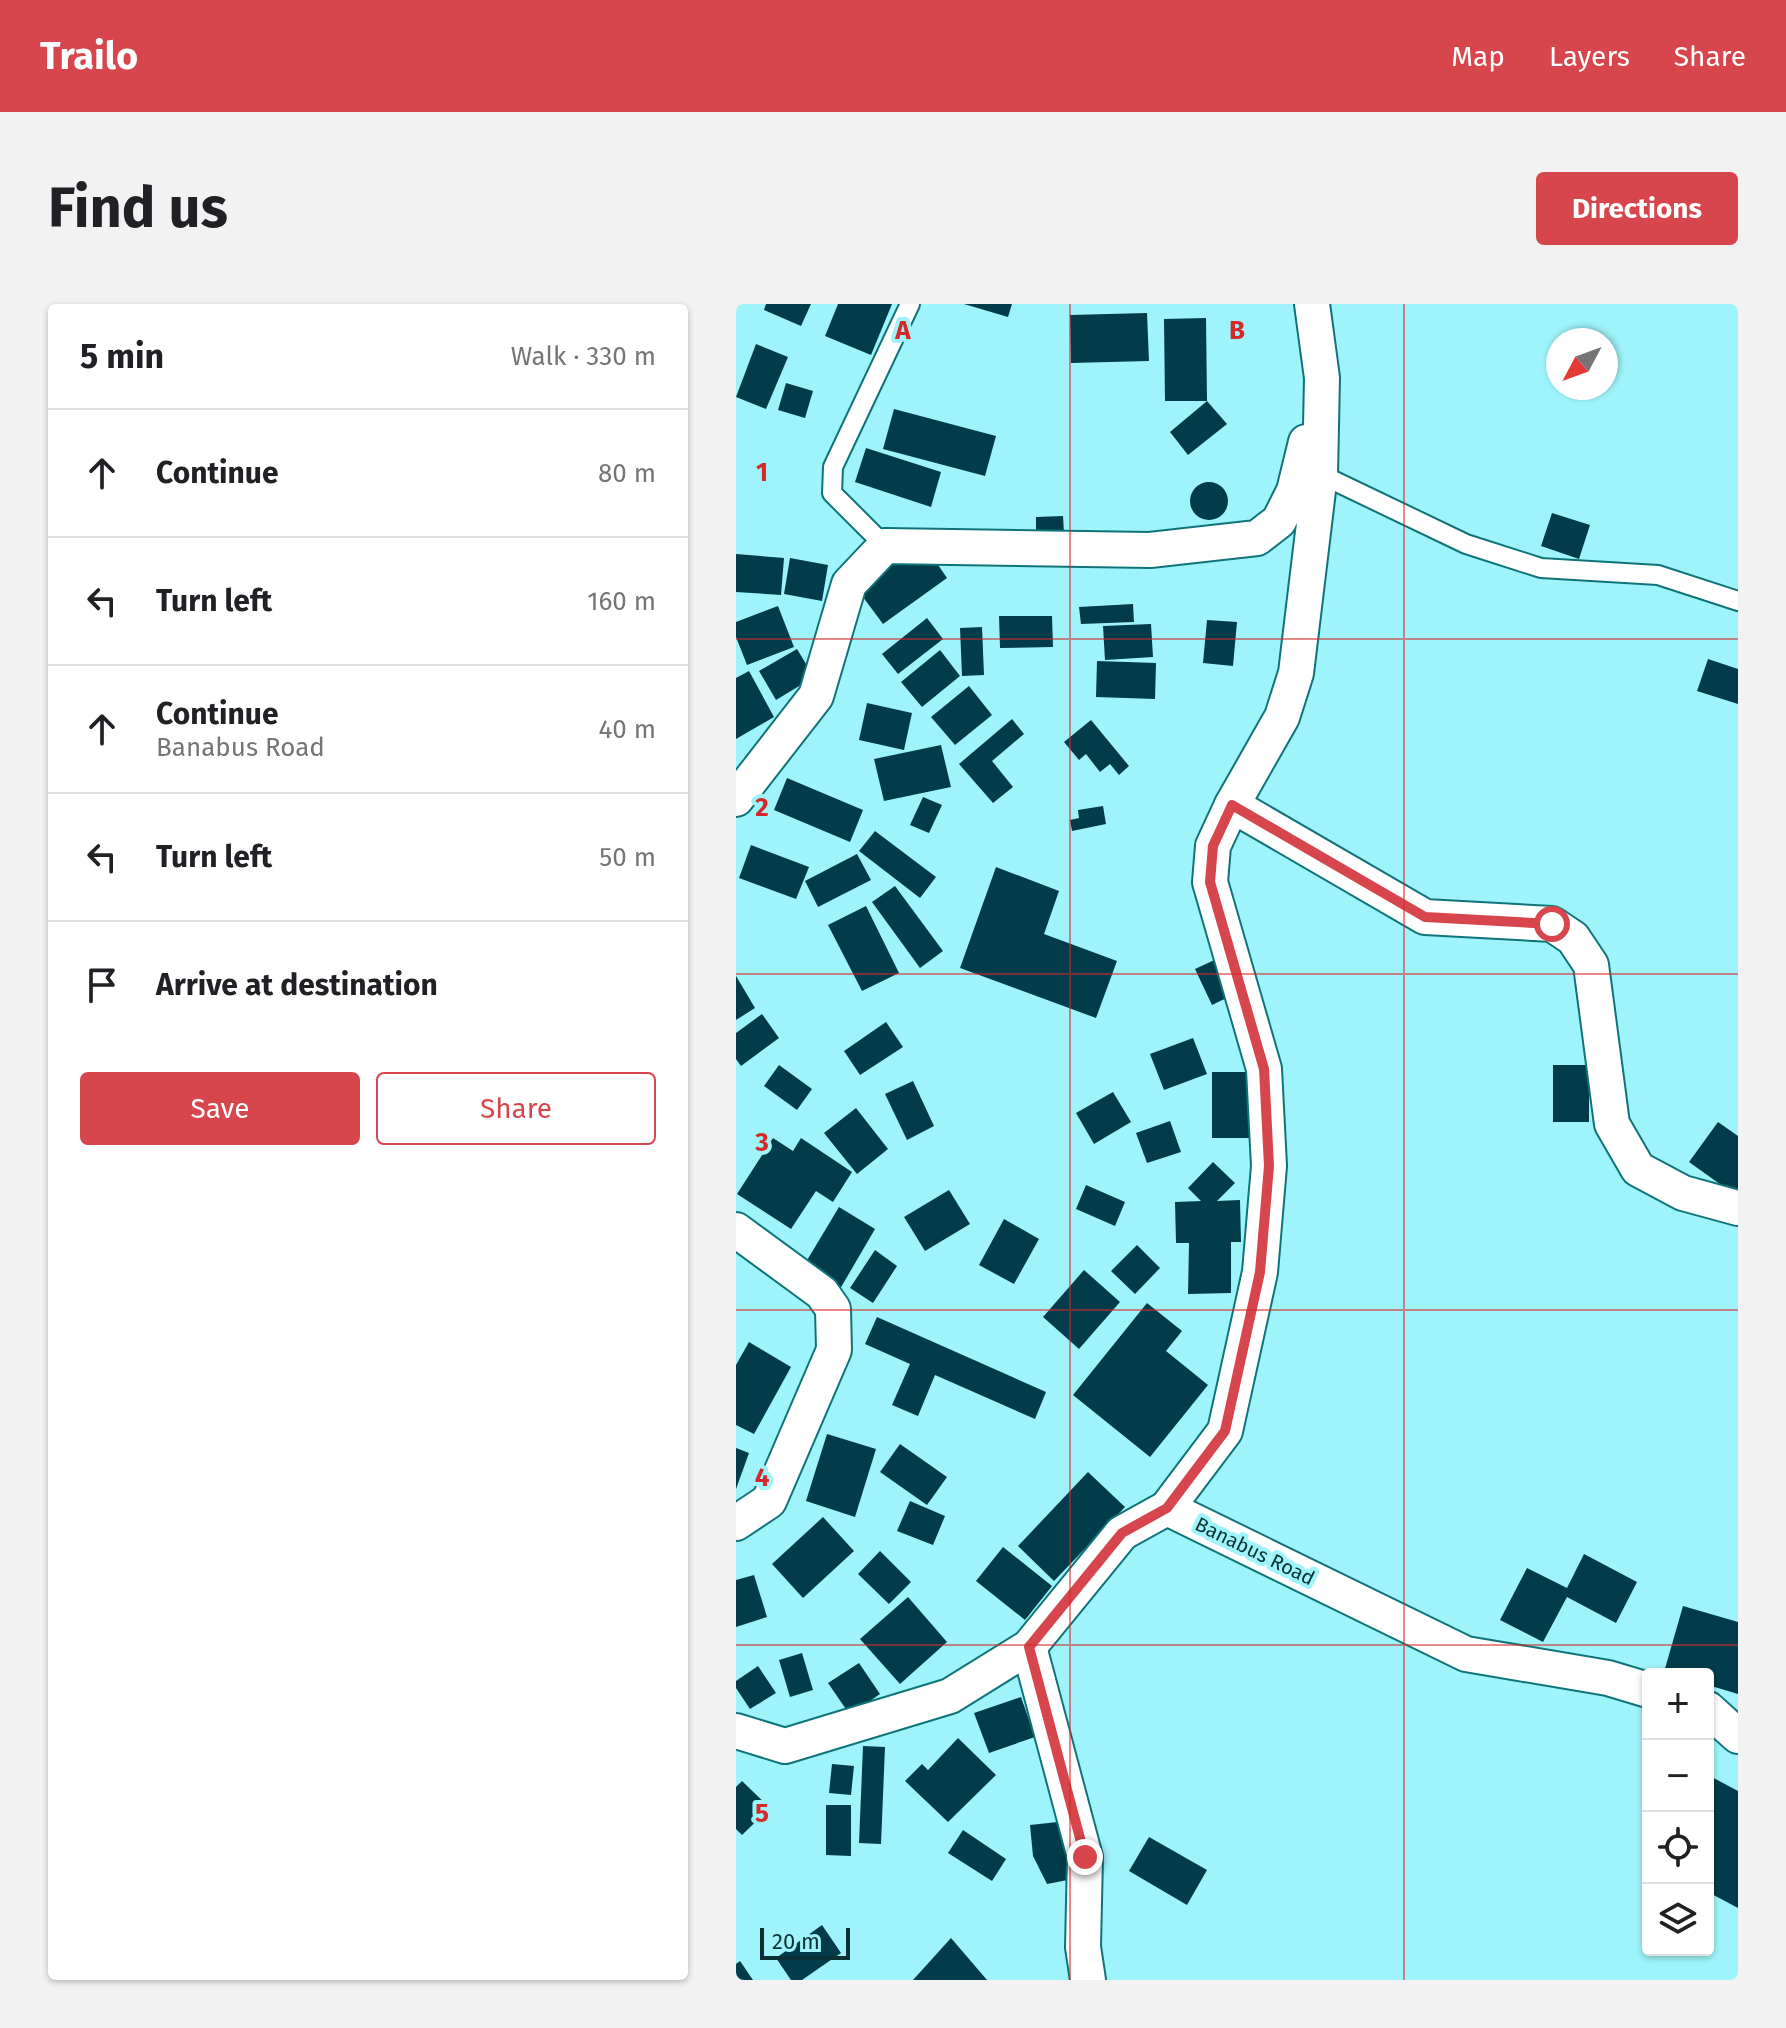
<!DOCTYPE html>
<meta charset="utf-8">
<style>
:root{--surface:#fff;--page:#f2f2f2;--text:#202124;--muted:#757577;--line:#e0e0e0;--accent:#d6464c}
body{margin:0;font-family:"Fira Sans",sans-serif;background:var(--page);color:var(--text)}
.controls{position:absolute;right:24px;bottom:24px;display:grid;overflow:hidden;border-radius:8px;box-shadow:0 2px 6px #0004}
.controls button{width:72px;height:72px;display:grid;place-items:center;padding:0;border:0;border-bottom:2px solid var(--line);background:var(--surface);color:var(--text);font:40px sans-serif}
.compass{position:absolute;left:810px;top:24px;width:72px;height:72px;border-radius:50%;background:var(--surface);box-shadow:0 2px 6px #0004;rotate:229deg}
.scale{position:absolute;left:24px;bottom:20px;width:90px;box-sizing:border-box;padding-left:8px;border:4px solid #0b3134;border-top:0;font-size:22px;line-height:28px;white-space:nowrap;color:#0b3134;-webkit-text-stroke:6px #9ef4fa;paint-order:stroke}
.stop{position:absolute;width:24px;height:24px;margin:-18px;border:6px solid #d6464c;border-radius:50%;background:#fff}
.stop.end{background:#d6464c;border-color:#fff;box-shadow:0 2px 8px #0008}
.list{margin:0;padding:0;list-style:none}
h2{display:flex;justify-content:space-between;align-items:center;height:104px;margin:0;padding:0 32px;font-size:34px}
h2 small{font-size:26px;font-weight:400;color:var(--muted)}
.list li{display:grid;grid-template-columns:52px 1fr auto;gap:24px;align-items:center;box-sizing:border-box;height:128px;padding:0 32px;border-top:2px solid var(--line)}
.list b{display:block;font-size:30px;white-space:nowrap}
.list p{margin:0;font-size:26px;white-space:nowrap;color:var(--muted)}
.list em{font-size:26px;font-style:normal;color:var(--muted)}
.actions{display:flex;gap:16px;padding:24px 32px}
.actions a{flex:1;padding:18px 0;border:2px solid var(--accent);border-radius:8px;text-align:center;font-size:28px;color:var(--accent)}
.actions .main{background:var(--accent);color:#fff}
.icon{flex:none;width:44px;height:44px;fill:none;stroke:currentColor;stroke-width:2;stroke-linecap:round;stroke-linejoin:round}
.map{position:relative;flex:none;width:1002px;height:1676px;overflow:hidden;border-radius:8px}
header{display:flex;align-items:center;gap:48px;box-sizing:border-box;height:112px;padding:0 40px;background:var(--accent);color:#fff}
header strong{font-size:38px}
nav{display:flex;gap:44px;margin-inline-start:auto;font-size:28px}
.intro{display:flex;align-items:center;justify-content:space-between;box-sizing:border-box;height:192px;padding:0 48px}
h1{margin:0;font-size:56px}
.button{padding:20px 36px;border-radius:8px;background:var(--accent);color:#fff;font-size:28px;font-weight:700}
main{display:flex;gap:48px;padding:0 48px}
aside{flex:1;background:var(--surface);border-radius:8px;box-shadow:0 2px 6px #0004}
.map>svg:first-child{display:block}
</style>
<header>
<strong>Trailo</strong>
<nav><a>Map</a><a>Layers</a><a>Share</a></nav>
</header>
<div class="intro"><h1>Find us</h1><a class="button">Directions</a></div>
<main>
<aside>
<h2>5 min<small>Walk · 330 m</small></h2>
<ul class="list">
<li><svg class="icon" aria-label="ahead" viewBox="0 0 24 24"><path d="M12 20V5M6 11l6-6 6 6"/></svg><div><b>Continue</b></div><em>80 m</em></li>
<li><svg class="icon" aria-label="left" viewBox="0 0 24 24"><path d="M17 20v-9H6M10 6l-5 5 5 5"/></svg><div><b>Turn left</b></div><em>160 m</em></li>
<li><svg class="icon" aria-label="ahead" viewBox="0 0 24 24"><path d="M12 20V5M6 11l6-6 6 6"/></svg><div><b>Continue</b><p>Banabus Road</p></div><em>40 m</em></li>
<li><svg class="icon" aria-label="left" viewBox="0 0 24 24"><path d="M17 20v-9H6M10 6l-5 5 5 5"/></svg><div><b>Turn left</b></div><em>50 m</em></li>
<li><svg class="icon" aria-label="arrive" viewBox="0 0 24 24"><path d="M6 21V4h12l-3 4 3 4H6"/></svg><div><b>Arrive at destination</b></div></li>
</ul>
<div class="actions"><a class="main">Save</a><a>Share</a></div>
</aside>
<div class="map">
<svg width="1002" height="1676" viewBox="0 0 1002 1676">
<rect width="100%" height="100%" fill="#9ef4fa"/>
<g fill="#023c4b">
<polygon points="30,0 75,0 65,22 28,6"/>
<polygon points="102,0 156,0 135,51 89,32"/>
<polygon points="228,0 276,0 272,13"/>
<polygon points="411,9 413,57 335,59 334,11"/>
<polygon points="470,14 471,97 429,97 428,15"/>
<polygon points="20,40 52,53 30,105 0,93"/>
<polygon points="50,79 77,87 69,114 42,106"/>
<polygon points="471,97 491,120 452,151 434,128"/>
<polygon points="158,105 260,132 249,172 147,145"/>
<polygon points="130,144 205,168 195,203 119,178"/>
<circle cx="473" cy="197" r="19"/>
<polygon points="816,209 854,221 843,255 805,242"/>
<polygon points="327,212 328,229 300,229 300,213"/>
<polygon points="0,250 48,254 45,291 0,288"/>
<polygon points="54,254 92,261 86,297 48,290"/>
<polygon points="160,254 198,255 211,274 147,320 121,285"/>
<polygon points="397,300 398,318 345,320 343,303"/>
<polygon points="42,302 58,343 11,361 0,333 0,318"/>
<polygon points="263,312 316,312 317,343 264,344"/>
<polygon points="191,314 207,335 162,370 146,350"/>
<polygon points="471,316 501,318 497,362 467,359"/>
<polygon points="415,320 417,353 369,356 367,322"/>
<polygon points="246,323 248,371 226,372 224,324"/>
<polygon points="61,345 78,373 40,396 23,367"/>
<polygon points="204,346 224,372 186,403 165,378"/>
<polygon points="972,355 1002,365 1002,400 961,387"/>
<polygon points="361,357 420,359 419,395 360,393"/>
<polygon points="13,367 38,413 0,435 0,374"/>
<polygon points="233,382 256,411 219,441 195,413"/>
<polygon points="131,399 176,409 168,446 123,436"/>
<polygon points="276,415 288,430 256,457 277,483 257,499 223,460"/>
<polygon points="355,416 393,462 383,471 374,460 364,468 350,450 343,456 328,438"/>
<polygon points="205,441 215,483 148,497 138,455"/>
<polygon points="51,474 127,506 114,538 38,506"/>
<polygon points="187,493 206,501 193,529 174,521"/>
<polygon points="367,502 370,520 336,527 334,516 343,514 342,506"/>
<polygon points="139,527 200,573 184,594 123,547"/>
<polygon points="15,541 73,563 60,595 3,574"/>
<polygon points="121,550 135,576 82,603 69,577"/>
<polygon points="260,563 323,587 308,630 381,657 360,714 224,664"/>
<polygon points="159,582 207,647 184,664 136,598"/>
<polygon points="130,602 163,669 126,687 92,621"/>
<polygon points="485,653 501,689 476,701 459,665"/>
<polygon points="0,672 19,704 0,716"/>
<polygon points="26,710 43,734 5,762 0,755 0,729"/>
<polygon points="150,718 167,743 124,771 108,747"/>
<polygon points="457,734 471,770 428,786 414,750"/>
<polygon points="43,761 76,785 61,806 28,782"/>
<rect x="817" y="761" width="36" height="57"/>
<polygon points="476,768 515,768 516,834 476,834"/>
<polygon points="177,777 198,822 171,836 149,790"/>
<polygon points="377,788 395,818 358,840 340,809"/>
<polygon points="120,804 152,845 121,870 88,829"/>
<polygon points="434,817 445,848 411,859 400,829"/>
<polygon points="982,818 1002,832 1002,893 953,858"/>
<polygon points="37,834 57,847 65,834 116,868 97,898 80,887 55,925 1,890"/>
<polygon points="477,858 499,879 481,897 504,896 505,938 495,938 495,989 452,990 453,939 440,939 439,898 465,897 452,884"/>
<polygon points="350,881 389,898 379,922 340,905"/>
<polygon points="213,886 234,920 189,947 168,913"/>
<polygon points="103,903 139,925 104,985 67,963"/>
<polygon points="268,915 303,935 278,980 243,961"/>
<polygon points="401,941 424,964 399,990 375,967"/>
<polygon points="139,946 161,962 137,999 114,984"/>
<polygon points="348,966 384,998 343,1045 307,1013"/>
<polygon points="411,999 446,1027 430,1047 472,1081 414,1153 337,1091"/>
<polygon points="141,1013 310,1088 299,1115 199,1071 182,1112 156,1101 174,1060 129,1040"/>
<polygon points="13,1038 55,1063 18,1130 0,1121 0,1061"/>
<polygon points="91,1130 140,1145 119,1213 70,1197"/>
<polygon points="164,1140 211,1173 191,1201 144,1168"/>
<polygon points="0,1144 13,1149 0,1185"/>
<polygon points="352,1168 389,1203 318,1277 282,1242"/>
<polygon points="174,1197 209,1212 197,1241 161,1227"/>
<polygon points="87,1213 118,1247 67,1294 36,1260"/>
<polygon points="267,1243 316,1282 289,1316 240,1277"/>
<polygon points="144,1247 175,1278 153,1300 122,1270"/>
<polygon points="848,1250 901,1278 880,1319 831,1293 807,1338 764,1316 791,1264 831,1284"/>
<polygon points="18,1271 31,1313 0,1323 0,1276"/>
<polygon points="172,1293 211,1338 164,1380 124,1335"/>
<polygon points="947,1302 1002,1318 1002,1390 972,1381 972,1370 928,1368"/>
<polygon points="66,1349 77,1386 54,1393 43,1356"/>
<polygon points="123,1359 144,1390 114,1411 92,1379"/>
<polygon points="22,1362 40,1389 14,1405 0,1384 0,1377"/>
<polygon points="285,1393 299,1433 253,1449 238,1409"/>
<polygon points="222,1434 260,1471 212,1518 169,1477 186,1460 192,1466"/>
<polygon points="127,1442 149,1443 145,1540 123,1539"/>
<polygon points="96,1460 118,1462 115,1491 93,1489"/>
<polygon points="972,1471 1002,1487 1002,1604 972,1588"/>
<polygon points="6,1477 34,1504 6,1531 0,1525 0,1483"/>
<polygon points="90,1501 115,1501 115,1552 90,1551"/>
<polygon points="331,1517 342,1574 311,1580 297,1552 294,1521"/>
<polygon points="227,1526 270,1555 256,1577 212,1549"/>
<polygon points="413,1533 471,1566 451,1601 393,1567"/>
<polygon points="86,1621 105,1649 66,1676 55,1676 40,1654"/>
<polygon points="215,1634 251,1676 177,1676"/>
<polygon points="4,1657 17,1676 0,1676 0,1660"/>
</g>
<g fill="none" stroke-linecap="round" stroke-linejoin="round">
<g stroke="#0f747a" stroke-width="22">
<g id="service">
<polyline points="584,170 730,240 805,264 922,271 1002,297"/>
<polyline points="149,242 96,189 97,163 174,0"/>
</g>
</g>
<g stroke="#0f747a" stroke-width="38">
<g id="minor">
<polyline points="0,495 80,392 113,280 149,242 414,246 521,234 543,217 558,187 570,138"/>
<polyline points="496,501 689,613 816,620 837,634 855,661 876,820 902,865 947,889 1002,904"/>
<polyline points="0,926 86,989 97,1005 98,1046 33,1197 0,1219"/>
<polyline points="431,1204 489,1127 524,968 533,862 528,765 474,578 477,542 496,501 546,413 560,369 584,170 586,74 576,0"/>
<polyline points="293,1343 349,1553 347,1643 352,1676"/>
<polyline points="972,1405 1002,1432"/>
<polyline points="0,1427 49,1442 214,1392 293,1343 386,1229 431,1204 730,1350 872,1374 912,1386"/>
</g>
</g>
<use href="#service" stroke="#fff" stroke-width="18"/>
<use href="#minor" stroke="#fff" stroke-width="34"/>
</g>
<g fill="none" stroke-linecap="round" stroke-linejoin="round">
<polyline stroke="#d6464c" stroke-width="10" points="349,1553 293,1343 386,1229 431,1204 489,1127 524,968 533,862 528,765 474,578 477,542 496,501 689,613 816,620"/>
</g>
<path fill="none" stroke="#d62828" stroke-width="2" stroke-opacity="0.55" d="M334 0V1676M668 0V1676M0 335H1002M0 670H1002M0 1006H1002M0 1341H1002"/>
<g text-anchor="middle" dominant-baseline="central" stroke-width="8" stroke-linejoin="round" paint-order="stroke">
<g font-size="20" fill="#0b3134" stroke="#9ef4fa">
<text transform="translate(519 1247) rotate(26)">Banabus Road</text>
</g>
</g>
<g font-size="26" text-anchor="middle" font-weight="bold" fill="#d62828" stroke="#9ef4fa" stroke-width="8" stroke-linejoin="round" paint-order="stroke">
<text x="167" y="35">A</text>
<text x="501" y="35">B</text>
<text x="26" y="177">1</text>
<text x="26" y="512">2</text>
<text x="26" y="847">3</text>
<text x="26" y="1182">4</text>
<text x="26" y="1518">5</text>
</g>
</svg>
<div class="controls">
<button>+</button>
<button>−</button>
<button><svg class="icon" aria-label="locate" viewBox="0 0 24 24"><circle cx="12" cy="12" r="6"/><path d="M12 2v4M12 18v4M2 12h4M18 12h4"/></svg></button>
<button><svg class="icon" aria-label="layers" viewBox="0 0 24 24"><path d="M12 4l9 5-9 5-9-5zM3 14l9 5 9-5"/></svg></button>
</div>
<svg class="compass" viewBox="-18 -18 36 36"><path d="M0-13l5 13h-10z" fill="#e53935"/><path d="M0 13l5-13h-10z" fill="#757577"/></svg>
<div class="scale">20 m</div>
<div class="stop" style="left:816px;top:620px"></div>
<div class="stop end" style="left:349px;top:1553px"></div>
</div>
</main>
